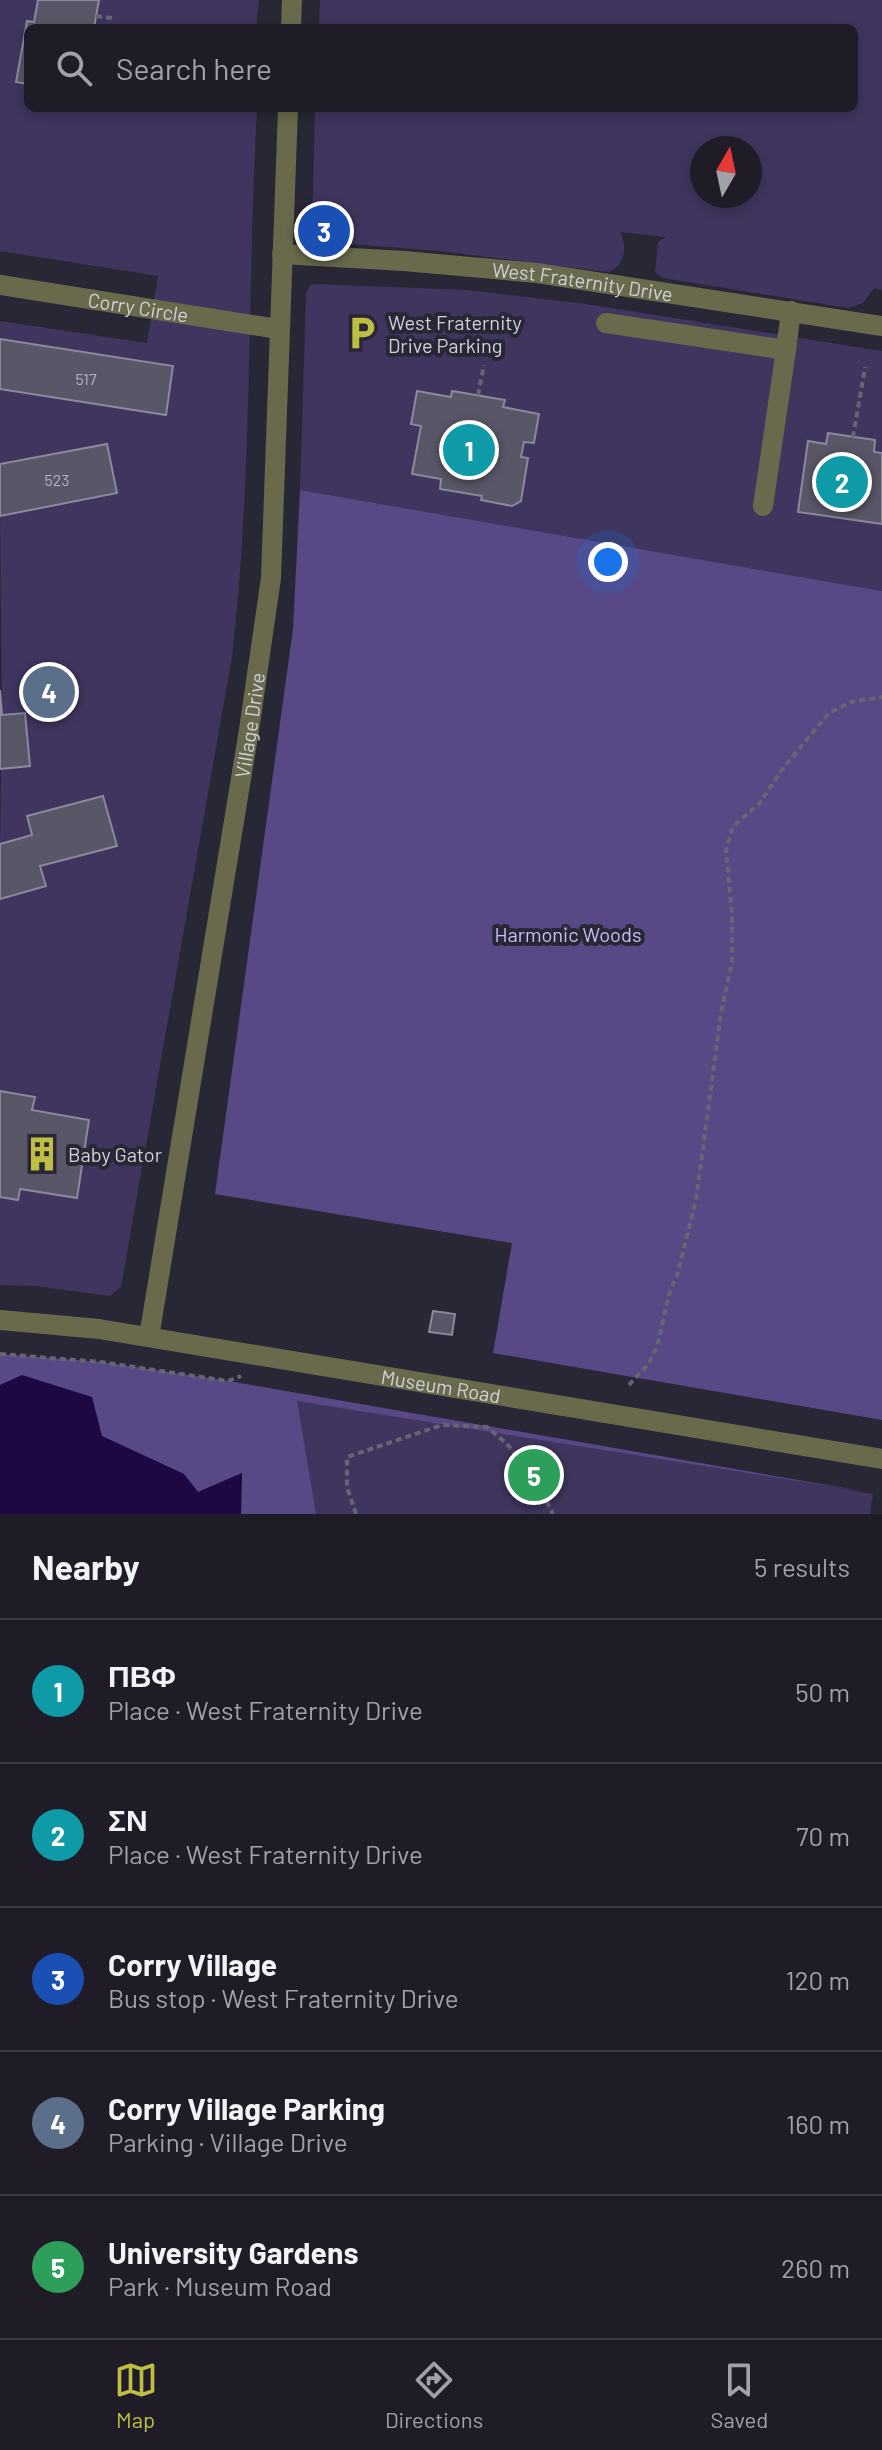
<!DOCTYPE html>
<meta charset="utf-8">
<style>
:root{--surface:#1f1c28;--page:#272530;--text:#f1f3f6;--muted:#a1a1a8;--line:#3c3a45;--accent:#bebf42}
body{margin:0;font-family:Barlow,sans-serif;background:var(--page);color:var(--text)}
.compass{position:absolute;left:690px;top:136px;width:72px;height:72px;border-radius:50%;background:var(--surface);box-shadow:0 4px 12px #0003;rotate:9deg}
.you{position:absolute;left:608px;top:562px;width:28px;height:28px;margin:-20px;border:6px solid #fff;border-radius:50%;background:#1a73e8;box-shadow:0 0 0 12px #1a73e833}
.badge{display:grid;place-items:center;width:52px;height:52px;border-radius:50%;background:var(--accent);color:#fff;font-size:26px;font-weight:700}
.pin{position:absolute;translate:-50% -50%;border:4px solid #fff;box-shadow:0 2px 8px #0006}
.list{margin:0;padding:0;list-style:none}
h2{display:flex;justify-content:space-between;align-items:center;height:104px;margin:0;padding:0 32px;font-size:34px}
h2 small{font-size:26px;font-weight:400;color:var(--muted)}
.list li{display:grid;grid-template-columns:52px 1fr auto;gap:24px;align-items:center;box-sizing:border-box;height:144px;padding:0 32px;border-top:2px solid var(--line)}
.list b{display:block;font-size:30px;white-space:nowrap}
.list p{margin:0;font-size:26px;white-space:nowrap;color:var(--muted)}
.list em{font-size:26px;font-style:normal;color:var(--muted)}
.icon{flex:none;width:44px;height:44px;fill:none;stroke:currentColor;stroke-width:2;stroke-linecap:round;stroke-linejoin:round}
.map{position:relative;flex:none;width:882px;height:1514px;overflow:hidden}
.search{position:absolute;background:var(--surface);box-shadow:0 4px 12px #0003;left:24px;right:24px;top:24px;height:88px;display:flex;align-items:center;gap:20px;box-sizing:border-box;padding:0 28px;border-radius:12px;color:var(--muted);font-size:30px}
.sheet{height:824px;background:var(--surface)}
nav{display:flex;justify-content:space-around;align-items:center;box-sizing:border-box;height:112px;border-top:2px solid var(--line);background:var(--surface);font-size:22px;color:var(--muted)}
nav a{display:grid;justify-items:center;gap:4px}
nav .on{color:var(--accent)}
.map>svg:first-child{display:block}
</style>
<div class="map">
<svg width="882" height="1514" viewBox="0 0 882 1514">
<rect width="100%" height="100%" fill="#292635"/>
<g fill="#3f355e" fill-rule="evenodd">
<path d="M0 0H259L256 28H28V108H257C247 291 253 475 232 657L121 1287 110 1296 35 1286 0 1285V1197L20 1189 77 1197 89 1120 32 1110 34 1097 0 1091V899L45 887 40 866 116 846 103 796 27 816 32 835 0 844 2 715 0 516 117 493 107 444 0 464V389L165 415 173 367 0 339V321L147 343 158 276 0 251Z"/>
<path d="M320 0H882V290L874 288 863 303 848 308 663 278 655 272 658 242 666 237 620 232C628 245 625 267 608 272L439 251 326 242 317 239 312 228 315 108H854V28H319ZM702 148H750V196H702Z"/>
<polygon points="314,284 468,290 586,304 882,351 882,591 300,490 306,294 310,285"/>
<polygon points="0,1354 101,1362 228,1381 873,1494 870,1514 0,1514"/>
</g>
<g fill="#584885">
<polygon points="300,490 882,591 882,1420 493,1353 512,1243 215,1194 293,629"/>
<polygon points="0,1354 101,1362 228,1381 873,1493 297,1401 316,1514 241,1514 242,1473 198,1492 184,1474 101,1436 22,1376 0,1385"/>
</g>
<polygon fill="#1e0841" points="22,1375 92,1397 102,1436 184,1474 198,1492 242,1473 241,1514 0,1514 0,1385"/>
<g fill="#595667" stroke="#8c899c" stroke-width="2">
<polygon points="38,0 99,0 94,28 28,28 28,84 16,82 27,21 34,22"/>
<polygon points="0,339 173,366 166,415 0,389"/>
<polygon points="417,391 451,397 452,391 505,400 503,407 539,414 534,443 524,442 521,457 528,458 521,501 512,506 481,500 482,496 440,489 441,479 412,474 421,426 411,424"/>
<polygon points="828,433 875,440 874,452 882,453 882,524 798,512 808,441 826,444"/>
<polygon points="107,444 117,493 0,516 0,464"/>
<polygon points="0,690 2,715 25,713 30,766 0,769"/>
<polygon points="103,796 117,846 40,866 46,886 0,899 0,844 32,835 27,816"/>
<polygon points="0,1091 35,1097 32,1110 89,1120 77,1198 20,1189 18,1200 0,1197"/>
<polygon points="433,1311 455,1314 452,1335 429,1332"/>
</g>
<g fill="none" stroke-linecap="round" stroke-linejoin="round">
<g stroke="#676572" stroke-width="4" stroke-dasharray="6 4" stroke-linecap="butt">
<polyline points="96,16 112,18"/>
<polyline points="478,395 484,365"/>
<polyline points="853,437 865,367"/>
<polyline points="0,1354 101,1362 228,1381 241,1376"/>
<path d="M629 1385C636 1377 645 1369 650 1361 665 1335 662 1302 677 1276L696 1200 721 1013 732 962V913L726 850 733 826 759 804 781 771 829 713 851 702 882 697"/>
<polyline points="356,1514 347,1487 347,1457 442,1425 487,1427 507,1444 537,1482 553,1514"/>
</g>
<g stroke="#696a4c" stroke-width="20">
<polyline points="291,28 292,0"/>
<path id="s1" d="M282 254 404 261 537 273 882 326"/>
<path id="s2" d="M0 285 278 329"/>
<polyline points="606,323 786,350 791,311"/>
<polyline points="763,506 786,350"/>
<path id="s3" d="M0 1320 99 1329 882 1459"/>
<path id="s4" d="M149 1337 249 730 271 578 288 108"/>
</g>
</g>
<defs>
<g id="parking-bare" transform="scale(2.76)"><path d="M-3.5-5.5H1a3.5 3.5 0 0 1 0 7H-1V5.5H-3.5ZM-1-3.4V-.6H.8a1.4 1.4 0 0 0 0-2.8Z" fill="#bebf42" stroke="#292635" stroke-width="2.5" paint-order="stroke"/></g>
<g id="building-bare" transform="scale(2.76)"><path d="M-4-6H4V6H1V3H-1V6H-4ZM-2.5-4.3h1.7v1.8h-1.7ZM.8-4.3h1.7v1.8H.8ZM-2.5-1h1.7V.8h-1.7ZM.8-1h1.7V.8H.8Z" fill="#bebf42" stroke="#292635" stroke-width="2.5" paint-order="stroke"/></g>
</defs>
<g fill-rule="evenodd">
<use href="#parking-bare" x="362" y="333"/>
<use href="#building-bare" x="42" y="1154"/>
</g>
<g text-anchor="middle" dominant-baseline="central" stroke-width="8" stroke-linejoin="round" paint-order="stroke">
<g font-size="16" fill="#b3b2bd">
<text x="86" y="378">517</text>
<text x="57" y="479">523</text>
</g>
<g font-size="20" fill="#d1d0da" stroke="#292635">
<text stroke="none"><textPath href="#s1" startOffset="302">West Fraternity Drive</textPath></text>
<text stroke="none"><textPath href="#s2" startOffset="140">Corry Circle</textPath></text>
<text stroke="none"><textPath href="#s4" startOffset="620">Village Drive</textPath></text>
<text stroke="none"><textPath href="#s3" startOffset="446">Museum Road</textPath></text>
</g>
<g font-size="20" fill="#d1d0da" stroke="#292635" text-anchor="start">
<text x="388" y="322">West Fraternity<tspan x="388" dy="23">Drive Parking</tspan></text>
<text x="68" y="1154">Baby Gator</text>
</g>
<g font-size="20" fill="#cabff6" stroke="#292635">
<text x="568" y="934">Harmonic Woods</text>
</g>
</g>
</svg>
<svg class="compass" viewBox="-18 -18 36 36"><path d="M0-13l5 13h-10z" fill="#e53935"/><path d="M0 13l5-13h-10z" fill="#a1a1a8"/></svg>
<div class="you"></div>
<div class="pin badge" style="left:469px;top:450px;background:#0f9aa8">1</div>
<div class="pin badge" style="left:842px;top:482px;background:#0f9aa8">2</div>
<div class="pin badge" style="left:324px;top:231px;background:#1a4fb4">3</div>
<div class="pin badge" style="left:49px;top:692px;background:#5c6f8a">4</div>
<div class="pin badge" style="left:534px;top:1475px;background:#2e9e5b">5</div>
<div class="search"><svg class="icon" aria-label="search" viewBox="0 0 24 24"><circle cx="10" cy="10" r="6"/><path d="M15 15l6 6"/></svg>Search here</div>
</div>
<section class="sheet">
<h2>Nearby<small>5 results</small></h2>
<ul class="list">
<li><span class="badge" style="background:#0f9aa8">1</span><div><b>ΠΒΦ</b><p>Place · West Fraternity Drive</p></div><em>50 m</em></li>
<li><span class="badge" style="background:#0f9aa8">2</span><div><b>ΣΝ</b><p>Place · West Fraternity Drive</p></div><em>70 m</em></li>
<li><span class="badge" style="background:#1a4fb4">3</span><div><b>Corry Village</b><p>Bus stop · West Fraternity Drive</p></div><em>120 m</em></li>
<li><span class="badge" style="background:#5c6f8a">4</span><div><b>Corry Village Parking</b><p>Parking · Village Drive</p></div><em>160 m</em></li>
<li><span class="badge" style="background:#2e9e5b">5</span><div><b>University Gardens</b><p>Park · Museum Road</p></div><em>260 m</em></li>
</ul>
</section>
<nav>
<a class="on"><svg class="icon" aria-label="map" viewBox="0 0 24 24"><path d="M3 6l6-2 6 2 6-2v14l-6 2-6-2-6 2zM9 4v14M15 6v14"/></svg>Map</a>
<a><svg class="icon" aria-label="directions" viewBox="0 0 24 24"><path d="M12 3l9 9-9 9-9-9zM9 14v-3h6M13 9l2 2-2 2"/></svg>Directions</a>
<a><svg class="icon" aria-label="saved" viewBox="0 0 24 24"><path d="M7 4h10v16l-5-4-5 4z"/></svg>Saved</a>
</nav>
